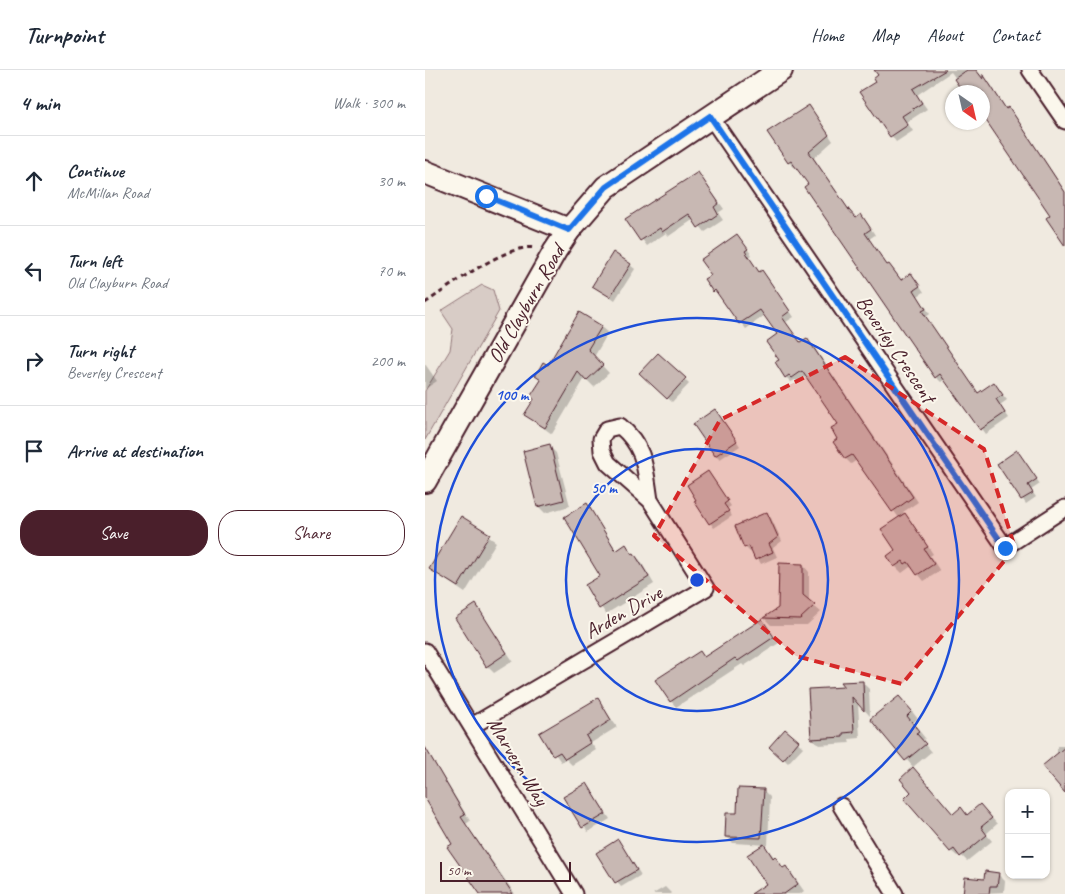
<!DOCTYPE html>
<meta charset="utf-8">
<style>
:root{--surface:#fff;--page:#f6f6f7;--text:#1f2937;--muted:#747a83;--line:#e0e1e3;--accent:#4a1f2b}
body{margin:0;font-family:Caveat,sans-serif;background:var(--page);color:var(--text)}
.controls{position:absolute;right:15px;bottom:15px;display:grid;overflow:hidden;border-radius:10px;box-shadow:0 1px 4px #0004}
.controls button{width:45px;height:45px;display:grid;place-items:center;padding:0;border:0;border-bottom:1px solid var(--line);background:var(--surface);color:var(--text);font:25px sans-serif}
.compass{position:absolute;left:520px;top:15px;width:45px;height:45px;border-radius:50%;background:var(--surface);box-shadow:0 1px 4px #0004;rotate:146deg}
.scale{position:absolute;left:15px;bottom:12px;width:131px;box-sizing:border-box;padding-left:5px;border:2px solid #4a1f2b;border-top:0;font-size:14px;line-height:18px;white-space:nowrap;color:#4a1f2b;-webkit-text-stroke:4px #fbf7ec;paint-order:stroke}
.stop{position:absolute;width:15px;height:15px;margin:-11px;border:4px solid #1a73e8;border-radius:50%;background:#fff}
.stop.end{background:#1a73e8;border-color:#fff;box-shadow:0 1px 5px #0008}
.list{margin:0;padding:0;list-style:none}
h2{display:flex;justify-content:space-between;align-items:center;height:65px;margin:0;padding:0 20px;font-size:21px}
h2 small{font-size:16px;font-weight:400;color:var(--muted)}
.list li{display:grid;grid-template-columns:32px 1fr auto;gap:15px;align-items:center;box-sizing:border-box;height:90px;padding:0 20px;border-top:1px solid var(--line)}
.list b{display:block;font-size:19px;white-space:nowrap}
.list p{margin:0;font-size:16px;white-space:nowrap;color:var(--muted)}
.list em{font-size:16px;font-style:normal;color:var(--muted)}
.actions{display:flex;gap:10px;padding:15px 20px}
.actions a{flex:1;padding:11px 0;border:1px solid var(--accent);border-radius:20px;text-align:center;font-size:18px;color:var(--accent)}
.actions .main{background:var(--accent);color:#fff}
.icon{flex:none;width:28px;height:28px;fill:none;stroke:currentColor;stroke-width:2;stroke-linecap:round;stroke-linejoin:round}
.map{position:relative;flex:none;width:640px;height:824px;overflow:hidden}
header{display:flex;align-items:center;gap:30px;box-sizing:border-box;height:70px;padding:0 25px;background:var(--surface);border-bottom:1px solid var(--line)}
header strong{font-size:24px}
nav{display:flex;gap:28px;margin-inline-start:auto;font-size:18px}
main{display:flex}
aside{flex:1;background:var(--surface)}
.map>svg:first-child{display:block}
</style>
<header>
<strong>Turnpoint</strong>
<nav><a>Home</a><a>Map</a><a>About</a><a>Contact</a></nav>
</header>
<main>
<aside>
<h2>4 min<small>Walk · 300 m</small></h2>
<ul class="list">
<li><svg class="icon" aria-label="ahead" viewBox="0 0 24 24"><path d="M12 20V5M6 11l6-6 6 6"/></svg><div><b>Continue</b><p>McMillan Road</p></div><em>30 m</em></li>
<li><svg class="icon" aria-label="left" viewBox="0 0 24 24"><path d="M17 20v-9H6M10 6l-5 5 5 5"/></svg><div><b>Turn left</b><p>Old Clayburn Road</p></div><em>70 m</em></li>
<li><svg class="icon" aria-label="right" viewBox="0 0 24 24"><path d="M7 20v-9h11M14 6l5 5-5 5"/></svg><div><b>Turn right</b><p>Beverley Crescent</p></div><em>200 m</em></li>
<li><svg class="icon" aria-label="arrive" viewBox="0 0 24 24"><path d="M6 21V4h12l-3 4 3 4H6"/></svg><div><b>Arrive at destination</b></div></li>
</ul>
<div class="actions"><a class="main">Save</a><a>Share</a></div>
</aside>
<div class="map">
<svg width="640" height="824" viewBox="0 0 640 824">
<rect width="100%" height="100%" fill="#f0eae0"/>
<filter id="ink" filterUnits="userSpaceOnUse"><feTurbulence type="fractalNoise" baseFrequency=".02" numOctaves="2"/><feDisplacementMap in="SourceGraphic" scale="10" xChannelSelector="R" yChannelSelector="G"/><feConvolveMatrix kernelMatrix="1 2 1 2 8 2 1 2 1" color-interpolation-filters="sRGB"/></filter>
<g filter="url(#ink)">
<polygon fill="#d8ccc6" stroke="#917678" points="57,215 68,220 74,241 0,370 0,321 25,280 28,259 16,241"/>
<g fill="#0003">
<polygon points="461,0 551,0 566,15 582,40 589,44 640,121 640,172 627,146 558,46 558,22 541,22 526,2 492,25 502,39 482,52 488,61 471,72 436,22 452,12"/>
<polygon points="384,36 408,71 389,88 429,147 431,149 436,146 441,151 450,165 444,169 463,196 469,200 476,211 486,205 491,210 499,222 493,226 505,244 501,247 554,324 569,314 582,330 575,335 584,348 561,364 520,309 516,312 511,307 385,115 372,96 369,97 364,92"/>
<polygon points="273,103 299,139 293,143 298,150 280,162 269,149 244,166 241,163 222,176 202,149"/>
<polygon points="312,166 327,185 324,187 335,203 337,202 342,207 369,247 361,252 375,273 382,269 387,274 493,432 478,442 486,451 508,484 505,486 515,501 499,511 489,499 485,497 477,503 470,496 474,448 432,390 426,394 421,389 414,369 414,354 382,306 373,312 370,310 366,312 361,307 355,290 353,264 340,245 321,259 295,225 289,221 287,206"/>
<polygon points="205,195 210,199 190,230 169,215"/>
<polygon points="176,257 183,263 169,287 184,303 169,317 160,308 127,364 101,345 110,330 107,327 116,311 111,306"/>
<polygon points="233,284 264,314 247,332 216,303"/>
<polygon points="0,294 12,311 0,319"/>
<polygon points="294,345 315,376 295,389 291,385"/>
<polygon points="124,376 131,383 145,436 120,443 113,436"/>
<polygon points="592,382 615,414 606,420 611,427 601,434 573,394"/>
<polygon points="283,403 306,436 302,439 307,446 289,458 270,432"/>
<polygon points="162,434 192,481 201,476 215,490 229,514 181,544 161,516 177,506"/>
<polygon points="342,443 346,448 357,471 348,478 352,487 336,494 328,480 325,482 320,477"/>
<polygon points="37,448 71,472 40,523 5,499"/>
<polygon points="378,495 384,502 384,532 396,542 382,555 346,555 340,549 354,539"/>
<polygon points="51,536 88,591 69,603 62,596 32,548"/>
<polygon points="337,551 354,573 319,596 317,594 251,637 246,631 275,582 280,588"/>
<polygon points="437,612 444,619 445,646 433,633 435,668 424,669 425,673 394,675 387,668 421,618"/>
<polygon points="173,630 192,657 166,673 171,680 147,695 141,689 136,692 116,664"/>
<polygon points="481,634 493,649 488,653 500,668 497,671 506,682 488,697 447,649"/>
<polygon points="360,661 378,677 363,693 346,677"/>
<polygon points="632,676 640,676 640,721 632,686"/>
<polygon points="0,677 45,751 41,754 90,824 56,824 29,774 0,729"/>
<polygon points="162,714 185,749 163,762 140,728"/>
<polygon points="338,720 345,727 343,775 308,773 301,766 313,745"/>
<polygon points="561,741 572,754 561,764 567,771 542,791 535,784 532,786 526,781 528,746 543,746"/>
<polygon points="193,771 216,805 196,817 173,783"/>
<polygon points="339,775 359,799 361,797 367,804 379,821 375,824 351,824"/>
<polygon points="573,804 580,811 579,822 539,824"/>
<polygon points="240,817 247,824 228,824"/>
</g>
<g fill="#c8b8b3" stroke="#4a1f2b">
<polygon points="449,0 521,0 488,19 497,33 477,46 483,55 465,67 434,22 450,12 448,9 453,5"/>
<polygon points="542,0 551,0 558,9 558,4 581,39 584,37 640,122 640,176 621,148 625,145 558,46 558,22 538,22 529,9"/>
<polygon points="384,35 404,65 384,82 424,140 431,148 436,144 446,159 440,163 462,195 464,194 476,210 486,203 495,216 489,220 501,239 497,241 553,323 569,312 578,325 571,329 580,343 555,360 515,304 510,308 379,117 383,114 366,91 363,93 342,62"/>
<polygon points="273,102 294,133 289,137 293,144 273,158 264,144 237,162 235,158 215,171 200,149"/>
<polygon points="312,164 323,179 320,181 334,202 337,200 365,241 357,247 375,272 382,268 488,427 467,442 427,385 420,389 408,372 412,369 406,358 413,354 377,301 367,308 364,305 360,308 350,292 354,290 341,272 352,264 335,240 314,254 290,220 288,222 279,209 286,205 275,190"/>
<polygon points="188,182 206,194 185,227 167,216"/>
<polygon points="154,242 177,256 163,279 178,295 161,311 153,302 120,358 99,345 109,329 105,327 116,310 110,306 118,292 123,295"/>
<polygon points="233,283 261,308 242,329 214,303"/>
<polygon points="290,339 312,371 290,386 268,354"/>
<polygon points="125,374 139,430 112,437 98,381"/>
<polygon points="592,380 612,409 603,415 608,423 596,430 572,394"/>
<polygon points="283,401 303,431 299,434 304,441 284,454 269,431 271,430 262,415"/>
<polygon points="162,433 191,481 201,474 207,484 209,483 224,507 174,539 160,515 175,506 139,447"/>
<polygon points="342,442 353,467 344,474 348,482 330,490 324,476 319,478 310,456"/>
<polygon points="480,443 503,477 499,479 509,494 492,505 483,492 480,494 478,491 469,497 462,486 470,480 456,459"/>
<polygon points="36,446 65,464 33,517 4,499"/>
<polygon points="354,493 378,494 378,525 390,535 375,549 338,548 353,538"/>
<polygon points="51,534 82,583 61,597 30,548"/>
<polygon points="337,549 349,567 313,591 310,588 245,632 230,610 275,581 279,587"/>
<polygon points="438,611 439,641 427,627 429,662 418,663 418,667 386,669 383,619 419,617 415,612"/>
<polygon points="474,626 487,641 482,646 494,661 491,663 501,674 480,691 445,649"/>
<polygon points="173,628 186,650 161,666 165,673 140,689 135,682 128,686 114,663"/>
<polygon points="360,659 374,671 358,690 344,677"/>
<polygon points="0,677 40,745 36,747 88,824 55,824 22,777 27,774 0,728"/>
<polygon points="640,677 640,723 617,696"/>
<polygon points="488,697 528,744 536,737 542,745 555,734 567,748 556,757 562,765 535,787 529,779 525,782 479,729 486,722 475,709"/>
<polygon points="162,713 181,744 157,758 138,727"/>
<polygon points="313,718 339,719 336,768 300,767 301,743 312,743"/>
<polygon points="193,769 212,800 190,813 171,783"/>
<polygon points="339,774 348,788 350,786 358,798 361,796 373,814 359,824 326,824 341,814 322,785"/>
<polygon points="560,801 574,803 572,816 565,816 564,824 538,824 540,807 559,809"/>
</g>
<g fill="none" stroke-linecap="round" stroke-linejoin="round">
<g stroke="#4a1f2b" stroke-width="19">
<g id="minor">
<polyline points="605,0 640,51"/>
<polyline points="285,46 580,477 640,438"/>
<polyline points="0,581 149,824"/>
<path d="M47 656 281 518 225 430 183 393 177 381 176 369 182 359 195 356C221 378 220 399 225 430"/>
<polyline points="416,736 470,824"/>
</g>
</g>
<g stroke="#4a1f2b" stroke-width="26">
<g id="secondary">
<polyline points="0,102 144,160"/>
<polyline points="0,411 130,181 144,160 181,117 356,0"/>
</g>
</g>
<path stroke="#4a1f2b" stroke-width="3" stroke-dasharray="5 4" stroke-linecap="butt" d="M0 233C24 217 83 172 111 178"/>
<use href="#minor" stroke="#fbf7ec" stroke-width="15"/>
<use href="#secondary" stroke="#fbf7ec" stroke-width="22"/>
</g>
</g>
<g fill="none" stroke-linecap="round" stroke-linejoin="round" filter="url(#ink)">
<polyline stroke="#1a73e8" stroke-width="6" points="61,126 144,160 181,117 285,46 580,478"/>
</g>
<path fill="#d62828" fill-opacity="0.2" stroke="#d62828" stroke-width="4" stroke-dasharray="10 6" stroke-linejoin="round" d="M420 287 559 379 590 478 477 614 371 586 229 466 295 350Z"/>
<g fill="none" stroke="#1d4ed8" stroke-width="2.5">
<circle cx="272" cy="510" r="131"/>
<circle cx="272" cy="510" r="262"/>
</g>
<g text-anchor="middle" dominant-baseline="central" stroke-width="4" stroke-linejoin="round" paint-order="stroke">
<g font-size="21" fill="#4a1f2b" stroke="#fbf7ec">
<text transform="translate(101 234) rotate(-60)">Old Clayburn Road</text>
<text transform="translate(471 279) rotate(56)">Beverley Crescent</text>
<text transform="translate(198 542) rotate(-30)">Arden Drive</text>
<text transform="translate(93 691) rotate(59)">Marvern Way</text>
</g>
</g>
<circle cx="272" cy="510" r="8" fill="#1d4ed8" stroke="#fbf7ec" stroke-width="2.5"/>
<g font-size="15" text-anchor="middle" font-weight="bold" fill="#1d4ed8" stroke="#fbf7ec" stroke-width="4" stroke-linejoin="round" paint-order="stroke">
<text x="87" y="330">100 m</text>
<text x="179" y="423">50 m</text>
</g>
</svg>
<div class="controls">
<button>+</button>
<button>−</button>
</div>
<svg class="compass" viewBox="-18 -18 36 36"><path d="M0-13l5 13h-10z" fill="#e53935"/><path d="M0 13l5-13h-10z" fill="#747a83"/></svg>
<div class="scale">50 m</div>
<div class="stop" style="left:61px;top:126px"></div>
<div class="stop end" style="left:580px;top:478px"></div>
</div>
</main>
